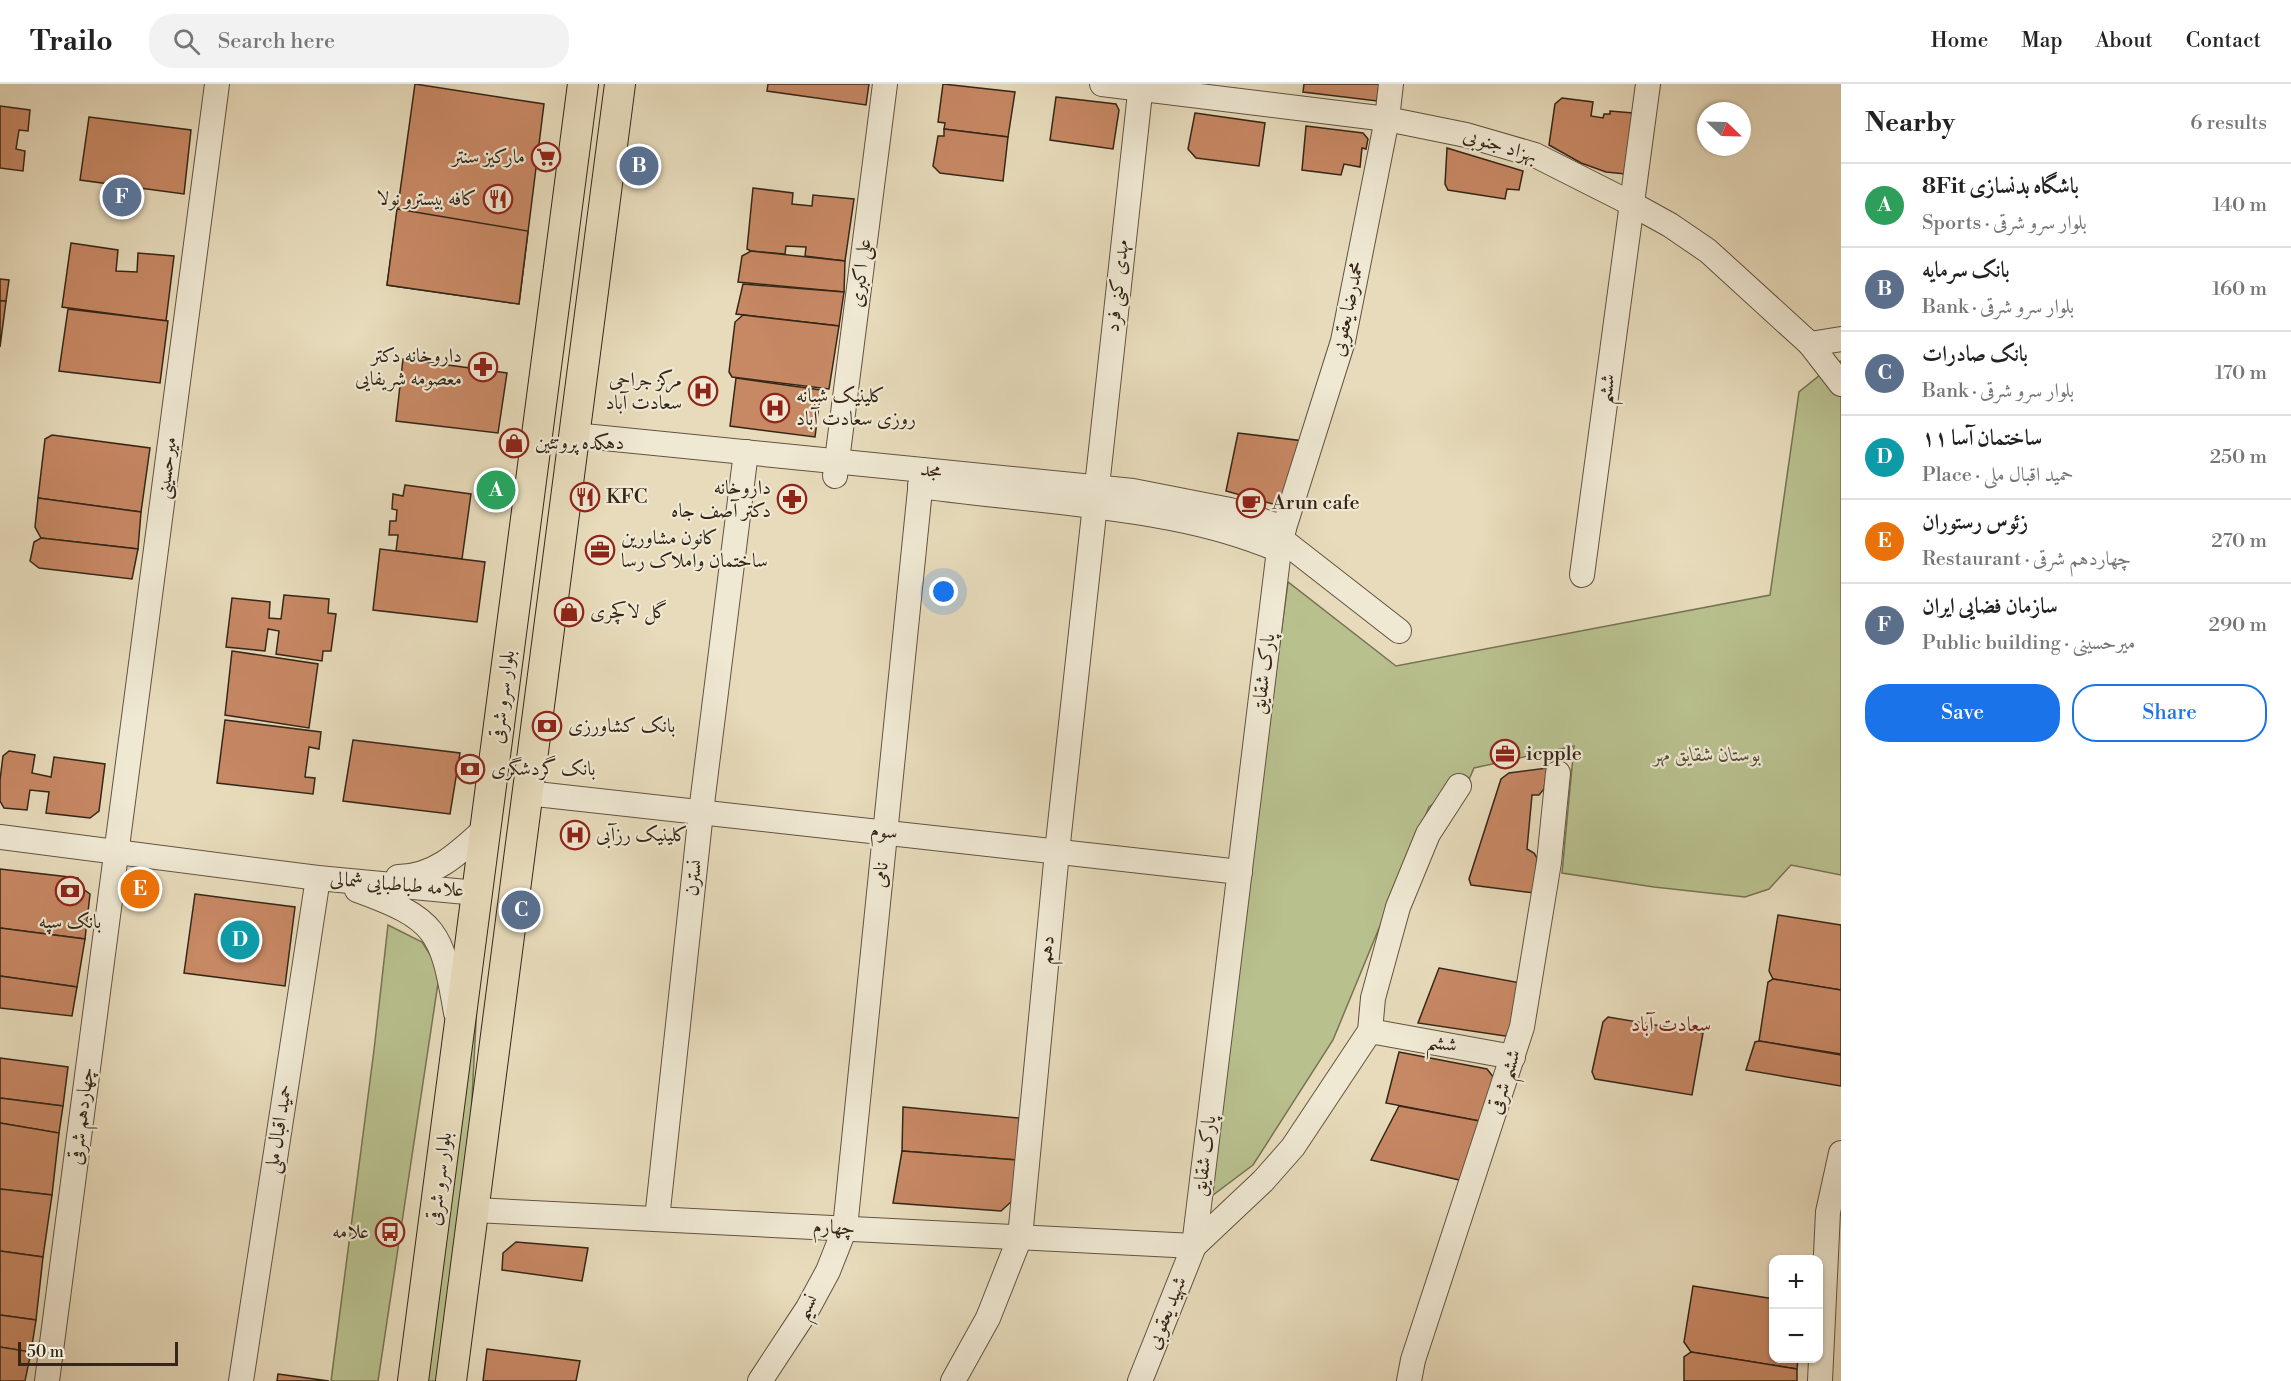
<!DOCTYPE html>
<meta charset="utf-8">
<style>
:root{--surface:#fff;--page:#f2f2f2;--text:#222;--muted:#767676;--line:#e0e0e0;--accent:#1a73e8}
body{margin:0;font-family:"Libre Bodoni",Amiri,serif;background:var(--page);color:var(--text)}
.controls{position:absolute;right:18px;bottom:18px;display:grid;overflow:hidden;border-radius:12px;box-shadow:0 2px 4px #0004}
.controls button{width:54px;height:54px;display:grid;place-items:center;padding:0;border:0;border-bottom:2px solid var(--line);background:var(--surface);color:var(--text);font:30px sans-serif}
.compass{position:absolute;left:1697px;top:18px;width:54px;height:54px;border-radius:50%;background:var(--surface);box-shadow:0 2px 4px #0004;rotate:113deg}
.scale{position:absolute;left:18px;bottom:15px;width:160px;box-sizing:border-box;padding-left:6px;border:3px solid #352618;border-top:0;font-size:16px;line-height:21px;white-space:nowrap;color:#352618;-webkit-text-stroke:4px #efe8d3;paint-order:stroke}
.you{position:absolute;left:944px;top:508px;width:21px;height:21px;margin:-15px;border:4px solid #fff;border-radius:50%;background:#1a73e8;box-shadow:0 0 0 9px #1a73e833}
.badge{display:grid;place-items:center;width:39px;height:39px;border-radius:50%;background:var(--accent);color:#fff;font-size:20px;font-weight:700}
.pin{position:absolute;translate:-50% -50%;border:3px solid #fff;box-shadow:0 2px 6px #0006}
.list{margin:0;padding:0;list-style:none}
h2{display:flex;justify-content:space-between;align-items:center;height:78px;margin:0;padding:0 24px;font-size:26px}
h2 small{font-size:20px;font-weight:400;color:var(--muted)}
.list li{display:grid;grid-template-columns:39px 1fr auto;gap:18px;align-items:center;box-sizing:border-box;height:84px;padding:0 24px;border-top:2px solid var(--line)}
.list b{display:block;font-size:22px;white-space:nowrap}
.list p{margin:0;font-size:20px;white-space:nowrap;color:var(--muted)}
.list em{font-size:20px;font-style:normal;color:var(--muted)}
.actions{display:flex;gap:12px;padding:18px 24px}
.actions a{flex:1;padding:14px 0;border:2px solid var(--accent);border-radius:24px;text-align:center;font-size:21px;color:var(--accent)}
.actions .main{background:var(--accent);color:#fff}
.icon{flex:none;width:33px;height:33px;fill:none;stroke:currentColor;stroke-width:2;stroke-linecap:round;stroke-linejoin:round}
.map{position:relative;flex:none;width:1841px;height:1297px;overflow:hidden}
header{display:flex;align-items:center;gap:36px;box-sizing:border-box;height:84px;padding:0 30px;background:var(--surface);border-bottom:2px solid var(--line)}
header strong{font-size:28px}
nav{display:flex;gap:33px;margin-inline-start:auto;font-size:21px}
.search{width:420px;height:54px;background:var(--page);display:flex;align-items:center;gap:15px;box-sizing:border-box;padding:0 21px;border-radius:24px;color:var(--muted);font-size:22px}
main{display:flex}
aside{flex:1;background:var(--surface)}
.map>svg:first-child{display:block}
</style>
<header>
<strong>Trailo</strong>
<div class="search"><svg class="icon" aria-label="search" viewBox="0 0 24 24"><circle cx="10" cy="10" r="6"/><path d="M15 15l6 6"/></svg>Search here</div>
<nav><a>Home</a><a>Map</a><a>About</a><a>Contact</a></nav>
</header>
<main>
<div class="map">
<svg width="1841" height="1297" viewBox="0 0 1841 1297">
<rect width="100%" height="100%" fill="#e7dbbb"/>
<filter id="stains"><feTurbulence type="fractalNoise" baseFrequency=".00333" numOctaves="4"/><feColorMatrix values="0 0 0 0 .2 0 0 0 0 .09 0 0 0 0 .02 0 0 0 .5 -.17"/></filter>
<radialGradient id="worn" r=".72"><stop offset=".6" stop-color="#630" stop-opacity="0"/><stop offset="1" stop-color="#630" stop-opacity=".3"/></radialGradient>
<g fill="#b8c08e" stroke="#767353" stroke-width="1.5">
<polygon points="1841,277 1841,791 1791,781 1769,805 1745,813 1654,803 1562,789 1574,662 1474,684 1468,698 1459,702 1429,723 1333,956 1253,1081 1205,1117 1288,498 1396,582 1770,511 1799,308 1835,279"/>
<polygon points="388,841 422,858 440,886 378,1297 331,1297 374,966"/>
<polygon points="480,862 471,1034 437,1297 427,1297"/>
</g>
<g fill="#c78864" stroke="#352618" stroke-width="1.5">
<polygon points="415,0 544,20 519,220 387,201"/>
<polygon points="768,0 869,0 866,21 767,7"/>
<polygon points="943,0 1015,8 1008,53 944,45 945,39 938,38"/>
<polygon points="1304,0 1379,0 1377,17 1303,8"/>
<polygon points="1056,13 1116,20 1119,26 1113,65 1050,56"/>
<polygon points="1562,14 1593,18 1591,32 1603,34 1604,30 1610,30 1610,27 1633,29 1625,90 1606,88 1581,79 1549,61 1555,20"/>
<polygon points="0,22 30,26 28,47 19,46 16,65 25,67 23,87 0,84"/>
<polygon points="1195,29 1265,39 1259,82 1196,74 1188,65"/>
<polygon points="89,33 191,46 184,110 80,96"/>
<polygon points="1306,42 1363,49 1368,55 1366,65 1362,64 1360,83 1344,80 1341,91 1302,86"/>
<polygon points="944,45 1008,53 1003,97 940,89 933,82 938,52 944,52"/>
<polygon points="1447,64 1523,87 1519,106 1507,105 1505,115 1448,106 1445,100"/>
<polygon points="753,104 793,109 792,120 812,122 813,111 854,115 845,177 805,172 806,163 786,162 785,170 751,167 747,165"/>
<polygon points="397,125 528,147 519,220 387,201"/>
<polygon points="71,159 118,166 116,187 137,188 138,169 174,172 166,237 62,223"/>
<polygon points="751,167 845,177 844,208 738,198 742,172"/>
<polygon points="0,195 9,196 6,217 0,217"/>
<polygon points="743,200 844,208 839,242 736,230"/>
<polygon points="0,217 6,217 0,263"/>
<polygon points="68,225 168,237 160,299 59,287"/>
<polygon points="743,231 839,242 829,305 732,293 729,288 735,238"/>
<polygon points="403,275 507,289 498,349 396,337"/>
<polygon points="736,294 821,306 815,353 730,342"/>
<polygon points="1238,349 1304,357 1285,413 1273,420 1226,407"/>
<polygon points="52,351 150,364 141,428 38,414 45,355"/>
<polygon points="405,401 471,410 462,475 396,467 398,451 389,451 390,437 396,437 397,426 392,425 393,410 403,412"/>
<polygon points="38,414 141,428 138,465 41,454 35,443"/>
<polygon points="41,454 138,465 132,495 39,484 30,477 34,458"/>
<polygon points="380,465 485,478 477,538 373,526"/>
<polygon points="284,511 329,515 328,529 336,530 331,567 323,567 322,577 276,570 279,547 268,545 265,567 226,563 232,514 270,518 269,534 281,535"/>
<polygon points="232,567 318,580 309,644 225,631"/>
<polygon points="225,636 321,648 319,665 309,663 305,693 315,694 313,710 217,699"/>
<polygon points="353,656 460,669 450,730 343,717"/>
<polygon points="9,667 35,671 32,689 51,693 54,673 105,680 99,727 90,734 46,729 49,708 30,706 27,726 4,724 0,717 0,696 3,672"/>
<polygon points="1547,684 1544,705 1539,711 1532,711 1527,765 1534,769 1537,774 1534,809 1471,801 1469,795 1501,695 1509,689"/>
<polygon points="0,785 78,794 82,804 90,810 85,855 0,844"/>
<polygon points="195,810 295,823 285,902 184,889"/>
<polygon points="1778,831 1841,841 1841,906 1773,895 1769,887"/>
<polygon points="0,844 85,855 77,903 0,892"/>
<polygon points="1439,884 1521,899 1511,948 1505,952 1418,939"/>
<polygon points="0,892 77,903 72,932 0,924"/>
<polygon points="1773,895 1841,906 1841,970 1759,957 1768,898"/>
<polygon points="1608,933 1703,949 1692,1011 1595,995 1592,988 1603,938"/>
<polygon points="1759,957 1841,971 1841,1002 1746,986 1755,958"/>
<polygon points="1399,968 1487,985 1498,999 1485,1038 1386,1019"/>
<polygon points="0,974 68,983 63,1022 0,1014"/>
<polygon points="0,1014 63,1022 59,1049 0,1039"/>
<polygon points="1399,1022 1485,1038 1464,1097 1371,1076"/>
<polygon points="903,1023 1019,1034 1017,1076 902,1067"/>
<polygon points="0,1039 59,1049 52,1111 0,1105"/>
<polygon points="902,1067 1017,1076 1012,1117 1001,1127 893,1119"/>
<polygon points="0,1105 52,1111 43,1173 0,1167"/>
<polygon points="516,1158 588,1164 582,1197 502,1186 503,1169"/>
<polygon points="0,1167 43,1173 36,1236 0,1231"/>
<polygon points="1693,1202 1774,1215 1774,1274 1798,1274 1797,1285 1691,1268 1684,1258"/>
<polygon points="0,1231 36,1236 31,1268 0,1263"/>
<polygon points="0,1263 31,1268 25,1297 0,1297"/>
<polygon points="487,1265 580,1277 576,1297 483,1297"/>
<polygon points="1691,1268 1797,1285 1797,1297 1684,1297 1684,1273"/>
<polygon points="278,1290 329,1297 277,1297"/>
</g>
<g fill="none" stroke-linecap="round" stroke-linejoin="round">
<g stroke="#625341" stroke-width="26">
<g id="minor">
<polyline points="1102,0 1387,35 1466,51 1535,71 1632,120 1670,141 1708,167 1810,260 1841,255"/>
<polyline points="1810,260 1841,300"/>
<polyline points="574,351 1133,407 1230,426 1284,444"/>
<polyline points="835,392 885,0"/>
<path d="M920 402C967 408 1014 413 1061 418 1136 427 1209 436 1279 466"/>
<polyline points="1281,455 1399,547"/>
<polyline points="1582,491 1648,0"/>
<polyline points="527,709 1240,788"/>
<polyline points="0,753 318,794 477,809"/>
<path d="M398 793C435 793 460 768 486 744"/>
<path d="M357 806C437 835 442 847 456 929"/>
<polyline points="1370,947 1513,973"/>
<polyline points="474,1126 1194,1162"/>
<polyline points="657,1135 701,728 746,368"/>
<polyline points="1194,1162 1263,1097 1293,1063 1370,947 1373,914 1398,823 1428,750 1459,702"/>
<polyline points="47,1297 217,0"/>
<polyline points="241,1297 318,794"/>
<polyline points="760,1297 808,1224 828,1187 845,1144 922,386"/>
<polyline points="953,1297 988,1234 1020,1153 1057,768 1141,0"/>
<polyline points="1140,1297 1194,1162 1279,466 1284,444 1343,257 1387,35 1391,0"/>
<polyline points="1409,1297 1413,1276 1522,943 1549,778 1558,689"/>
<polyline points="1820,1297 1828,1128 1841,1069"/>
</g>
</g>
<g stroke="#352618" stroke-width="32">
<g id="major">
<polyline points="413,1297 583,0"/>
<polyline points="451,1297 620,0"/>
</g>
</g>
<use href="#minor" stroke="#efe8d3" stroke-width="24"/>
<use href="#major" stroke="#e7dbbb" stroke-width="30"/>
</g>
<defs>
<g id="supermarket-ring" transform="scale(1.5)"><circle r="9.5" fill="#efe8d3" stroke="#8f2418" stroke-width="1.5"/><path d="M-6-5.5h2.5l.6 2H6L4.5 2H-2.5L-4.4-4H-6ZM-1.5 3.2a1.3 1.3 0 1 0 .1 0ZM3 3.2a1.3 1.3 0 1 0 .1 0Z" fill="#8f2418"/></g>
<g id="restaurant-ring" transform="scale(1.5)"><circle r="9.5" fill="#efe8d3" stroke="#8f2418" stroke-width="1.5"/><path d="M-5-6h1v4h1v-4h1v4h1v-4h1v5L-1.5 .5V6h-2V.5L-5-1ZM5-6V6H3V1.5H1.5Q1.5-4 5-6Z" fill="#8f2418"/></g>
<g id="pharmacy-ring" transform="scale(1.5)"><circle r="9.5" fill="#efe8d3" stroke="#8f2418" stroke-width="1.5"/><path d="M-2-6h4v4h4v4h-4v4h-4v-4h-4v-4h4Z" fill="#8f2418"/></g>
<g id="hospital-ring" transform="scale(1.5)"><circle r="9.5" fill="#efe8d3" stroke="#8f2418" stroke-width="1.5"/><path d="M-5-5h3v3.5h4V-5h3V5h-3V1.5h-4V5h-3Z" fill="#8f2418"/></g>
<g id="shop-ring" transform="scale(1.5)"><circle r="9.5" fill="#efe8d3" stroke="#8f2418" stroke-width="1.5"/><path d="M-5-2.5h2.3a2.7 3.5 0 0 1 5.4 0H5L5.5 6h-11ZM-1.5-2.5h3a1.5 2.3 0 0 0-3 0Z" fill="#8f2418"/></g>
<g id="cafe-ring" transform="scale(1.5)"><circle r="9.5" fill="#efe8d3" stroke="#8f2418" stroke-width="1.5"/><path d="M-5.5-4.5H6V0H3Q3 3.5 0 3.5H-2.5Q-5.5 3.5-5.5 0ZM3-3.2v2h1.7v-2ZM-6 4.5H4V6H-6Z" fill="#8f2418"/></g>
<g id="office-ring" transform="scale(1.5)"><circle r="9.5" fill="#efe8d3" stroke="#8f2418" stroke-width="1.5"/><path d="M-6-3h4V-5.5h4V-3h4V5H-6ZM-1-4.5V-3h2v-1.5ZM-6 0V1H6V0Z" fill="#8f2418"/></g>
<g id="bank-ring" transform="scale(1.5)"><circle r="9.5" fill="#efe8d3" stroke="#8f2418" stroke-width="1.5"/><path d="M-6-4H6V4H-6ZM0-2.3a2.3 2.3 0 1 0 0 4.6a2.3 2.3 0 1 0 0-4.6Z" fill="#8f2418"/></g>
<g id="bus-ring" transform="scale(1.5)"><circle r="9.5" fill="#efe8d3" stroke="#8f2418" stroke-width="1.5"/><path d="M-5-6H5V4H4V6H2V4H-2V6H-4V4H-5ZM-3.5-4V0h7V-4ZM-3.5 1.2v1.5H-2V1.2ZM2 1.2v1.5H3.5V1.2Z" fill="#8f2418"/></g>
</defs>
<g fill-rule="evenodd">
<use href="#supermarket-ring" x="546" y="73"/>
<use href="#restaurant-ring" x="498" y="115"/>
<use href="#pharmacy-ring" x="483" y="283"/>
<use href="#hospital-ring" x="703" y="307"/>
<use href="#hospital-ring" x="775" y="324"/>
<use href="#shop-ring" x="514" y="359"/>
<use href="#restaurant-ring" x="585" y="413"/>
<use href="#pharmacy-ring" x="792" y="415"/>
<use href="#cafe-ring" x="1251" y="419"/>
<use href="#office-ring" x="600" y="466"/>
<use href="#shop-ring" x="569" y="528"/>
<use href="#bank-ring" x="547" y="642"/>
<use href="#office-ring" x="1505" y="670"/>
<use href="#bank-ring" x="470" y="685"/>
<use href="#hospital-ring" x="575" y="751"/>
<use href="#bank-ring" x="70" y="807"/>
<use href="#bus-ring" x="390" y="1148"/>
</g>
<g text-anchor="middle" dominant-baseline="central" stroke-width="4.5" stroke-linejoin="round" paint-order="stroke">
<g font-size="20" fill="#352618" stroke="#efe8d3">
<text transform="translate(1500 62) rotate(17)">بهزاد جنوبی</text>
<text transform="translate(861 189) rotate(-83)">علی اکبری</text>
<text transform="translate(1118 202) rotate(-84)">مهدی کنی فرد</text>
<text transform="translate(1348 225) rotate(-78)">محمدرضا یعقوبی</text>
<text transform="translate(1607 305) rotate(-82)">ششم</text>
<text transform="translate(167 384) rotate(-83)">میرحسینی</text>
<text transform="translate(931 387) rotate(6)">مجد</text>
<text transform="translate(1264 590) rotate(-83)">پارک شقایق</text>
<text transform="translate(503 613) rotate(-83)">بلوار سرو شرقی</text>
<text transform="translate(884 748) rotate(6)">سوم</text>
<text transform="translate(881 791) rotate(-84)">نامی</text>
<text transform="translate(694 794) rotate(-84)">نسترن</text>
<text transform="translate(397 801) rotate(5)">علامه طباطبایی شمالی</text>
<text transform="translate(1047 866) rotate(-84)">دهم</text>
<text transform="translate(1442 960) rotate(10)">ششم</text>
<text transform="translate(1505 998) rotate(-72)">ششم شرقی</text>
<text transform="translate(82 1032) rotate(-83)">چهاردهم شرقی</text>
<text transform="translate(279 1045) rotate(-81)">حمید اقبال ملی</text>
<text transform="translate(1205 1072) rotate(-83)">پارک شقایق</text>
<text transform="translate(440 1095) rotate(-83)">بلوار سرو شرقی</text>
<text transform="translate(834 1144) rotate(3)">چهارم</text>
<text transform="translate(807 1223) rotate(-59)">نسیم</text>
<text transform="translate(1167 1229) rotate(-68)">شهید یعقوبی</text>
</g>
<g font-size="20" fill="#352618" stroke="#efe8d3" text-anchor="start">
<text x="525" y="73" text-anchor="end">مارکیز سنتر</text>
<text x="477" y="115" text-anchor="end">کافه بیسترو نولا</text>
<text x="462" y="272" text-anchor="end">داروخانه دکتر<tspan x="462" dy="23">معصومه شریفایی</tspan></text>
<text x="682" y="296" text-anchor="end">مرکز جراحی<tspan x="682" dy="23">سعادت آباد</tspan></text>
<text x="796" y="312">کلینیک شبانه<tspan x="796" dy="23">روزی سعادت آباد</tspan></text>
<text x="535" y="359">دهکده پروتئین</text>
<text x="771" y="404" text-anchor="end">داروخانه<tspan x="771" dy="23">دکتر آصف جاه</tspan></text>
<text x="606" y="413">KFC</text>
<text x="1272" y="419">Arun cafe</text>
<text x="621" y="454">کانون مشاورین<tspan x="621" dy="23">ساختمان واملاک رسا</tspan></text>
<text x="590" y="528">گل لاکچری</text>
<text x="568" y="642">بانک کشاورزی</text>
<text x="1526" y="670">icpple</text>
<text x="491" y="685">بانک گردشگری</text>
<text x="596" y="751">کلینیک رزآبی</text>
<text x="70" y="838" text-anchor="middle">بانک سپه</text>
<text x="369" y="1148" text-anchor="end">علامه</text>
</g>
<g font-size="20" font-style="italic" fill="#564c36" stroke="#efe8d3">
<text x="1707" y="671">بوستان شقایق مهر</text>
</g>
<g font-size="21" fill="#7a1f14" stroke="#efe8d3">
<text x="1671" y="941">سعادت آباد</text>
</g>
</g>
<rect width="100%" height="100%" filter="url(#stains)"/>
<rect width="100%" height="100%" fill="url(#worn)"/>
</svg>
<div class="controls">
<button>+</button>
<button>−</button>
</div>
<svg class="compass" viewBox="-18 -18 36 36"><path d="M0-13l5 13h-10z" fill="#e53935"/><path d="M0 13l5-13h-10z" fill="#767676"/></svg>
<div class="scale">50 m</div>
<div class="you"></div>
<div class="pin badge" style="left:496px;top:406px;background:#2e9e5b">A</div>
<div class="pin badge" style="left:639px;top:82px;background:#5c6f8a">B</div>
<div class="pin badge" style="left:521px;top:826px;background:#5c6f8a">C</div>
<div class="pin badge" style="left:240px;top:856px;background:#0f9aa8">D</div>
<div class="pin badge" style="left:140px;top:805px;background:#e8710a">E</div>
<div class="pin badge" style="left:122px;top:113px;background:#5c6f8a">F</div>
</div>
<aside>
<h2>Nearby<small>6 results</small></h2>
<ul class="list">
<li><span class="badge" style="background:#2e9e5b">A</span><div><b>8Fit باشگاه بدنسازی</b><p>Sports · بلوار سرو شرقی</p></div><em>140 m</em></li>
<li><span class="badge" style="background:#5c6f8a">B</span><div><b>بانک سرمایه</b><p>Bank · بلوار سرو شرقی</p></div><em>160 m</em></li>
<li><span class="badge" style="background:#5c6f8a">C</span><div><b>بانک صادرات</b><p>Bank · بلوار سرو شرقی</p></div><em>170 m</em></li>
<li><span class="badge" style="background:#0f9aa8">D</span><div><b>ساختمان آسا ۱۱</b><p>Place · حمید اقبال ملی</p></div><em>250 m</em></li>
<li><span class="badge" style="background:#e8710a">E</span><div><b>زئوس رستوران</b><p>Restaurant · چهاردهم شرقی</p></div><em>270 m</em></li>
<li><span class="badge" style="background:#5c6f8a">F</span><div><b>سازمان فضایی ایران</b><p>Public building · میرحسینی</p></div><em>290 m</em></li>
</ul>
<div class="actions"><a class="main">Save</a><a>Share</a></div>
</aside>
</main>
